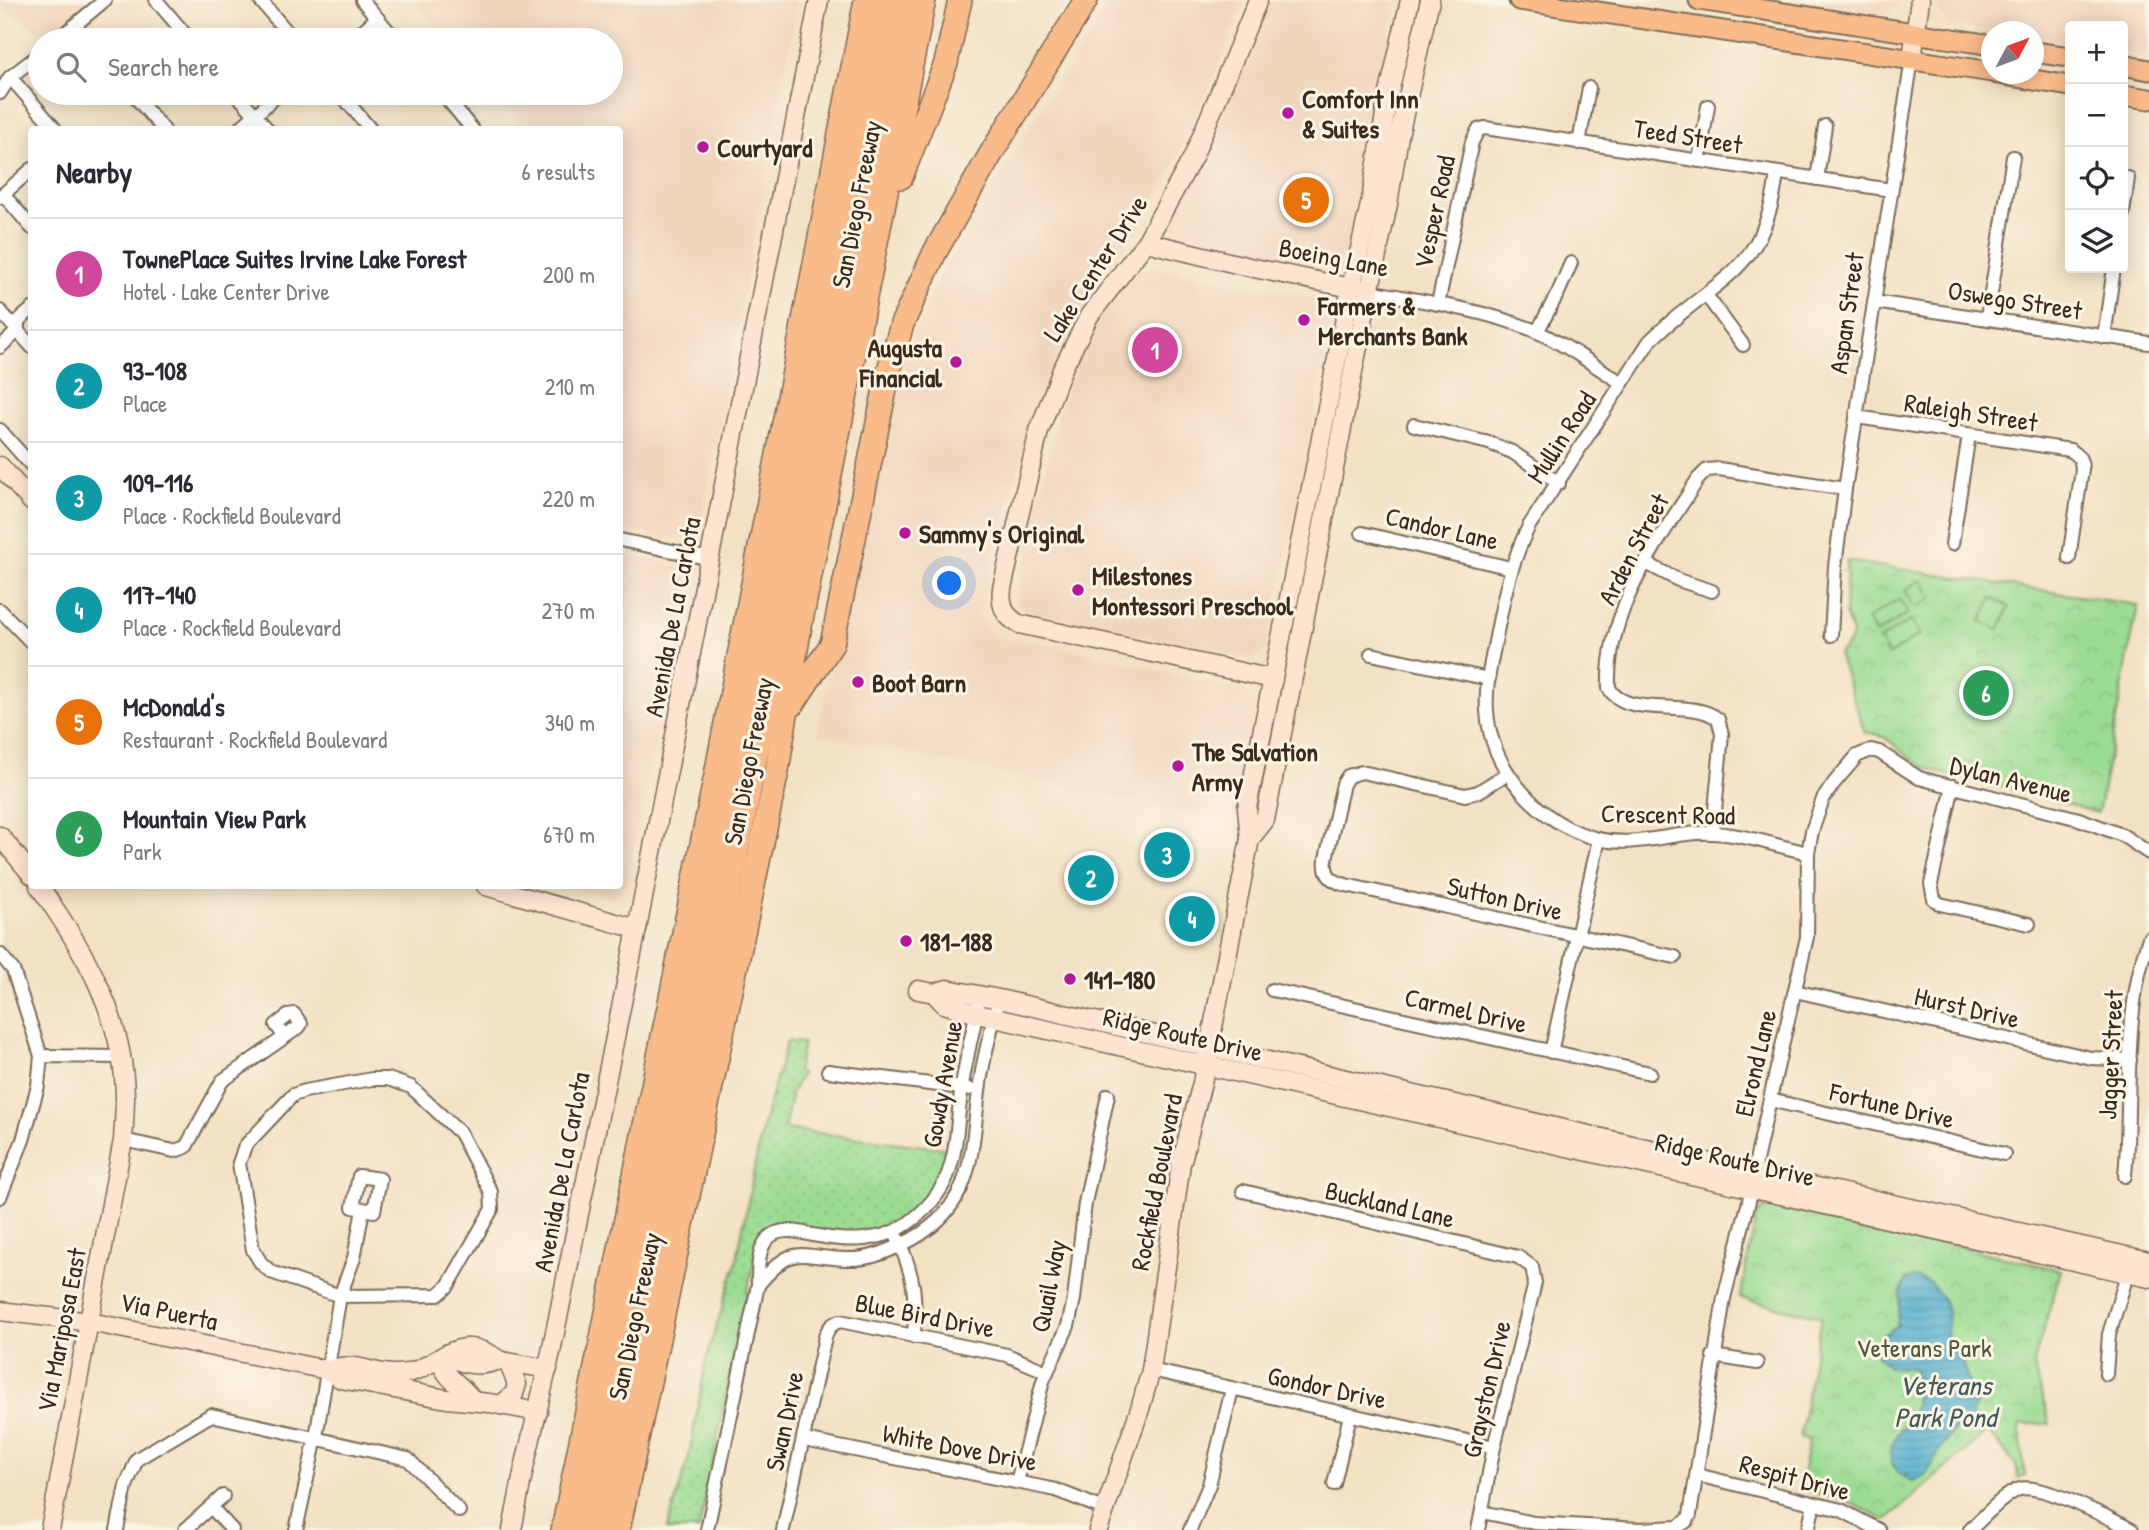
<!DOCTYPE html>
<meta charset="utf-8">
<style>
:root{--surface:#fff;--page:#f2f2f3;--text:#2b2b33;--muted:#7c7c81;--line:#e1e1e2;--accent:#b5179e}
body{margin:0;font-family:"Patrick Hand",sans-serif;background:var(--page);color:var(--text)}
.controls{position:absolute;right:21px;top:21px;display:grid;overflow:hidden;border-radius:7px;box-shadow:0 4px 18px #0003}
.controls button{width:63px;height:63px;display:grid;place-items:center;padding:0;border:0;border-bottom:2px solid var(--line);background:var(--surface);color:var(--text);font:35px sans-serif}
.compass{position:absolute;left:1981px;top:21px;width:63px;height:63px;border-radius:50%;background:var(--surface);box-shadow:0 4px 18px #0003;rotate:49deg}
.you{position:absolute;left:950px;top:584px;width:24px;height:24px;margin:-18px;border:5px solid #fff;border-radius:50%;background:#1a73e8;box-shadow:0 0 0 10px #1a73e833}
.badge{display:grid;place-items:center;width:46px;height:46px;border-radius:50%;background:var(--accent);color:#fff;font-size:23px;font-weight:700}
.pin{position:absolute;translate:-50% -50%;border:4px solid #fff;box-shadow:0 2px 7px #0006}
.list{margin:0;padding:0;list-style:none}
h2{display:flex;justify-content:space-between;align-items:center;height:91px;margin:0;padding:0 28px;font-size:30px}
h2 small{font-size:23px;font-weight:400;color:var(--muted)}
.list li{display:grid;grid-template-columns:46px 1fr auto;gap:21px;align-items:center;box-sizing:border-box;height:112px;padding:0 28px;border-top:2px solid var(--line)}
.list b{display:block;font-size:26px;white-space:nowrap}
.list p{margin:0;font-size:23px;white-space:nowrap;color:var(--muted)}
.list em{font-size:23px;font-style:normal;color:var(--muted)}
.icon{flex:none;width:38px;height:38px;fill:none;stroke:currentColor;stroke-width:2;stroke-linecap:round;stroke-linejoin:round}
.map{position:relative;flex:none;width:2149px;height:1530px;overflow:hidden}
.search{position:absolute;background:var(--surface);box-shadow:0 4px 18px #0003;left:28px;top:28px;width:595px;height:77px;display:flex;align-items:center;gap:18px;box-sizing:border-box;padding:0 24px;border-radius:38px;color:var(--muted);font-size:26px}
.panel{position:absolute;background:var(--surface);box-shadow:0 4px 18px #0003;left:28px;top:126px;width:595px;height:763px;border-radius:7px}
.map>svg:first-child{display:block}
</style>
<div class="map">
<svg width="2149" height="1530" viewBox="0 0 2149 1530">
<defs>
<pattern id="grass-dots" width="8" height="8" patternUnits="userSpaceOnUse" patternTransform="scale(1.75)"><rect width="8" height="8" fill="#9bdc93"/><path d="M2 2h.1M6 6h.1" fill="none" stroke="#86bd7e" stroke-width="1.8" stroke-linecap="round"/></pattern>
<pattern id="park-crowns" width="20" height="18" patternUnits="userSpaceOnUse" patternTransform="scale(1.75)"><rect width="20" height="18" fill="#9bdc93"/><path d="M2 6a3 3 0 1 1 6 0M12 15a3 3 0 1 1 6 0" fill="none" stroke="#86bd7e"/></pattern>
<pattern id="water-rules" width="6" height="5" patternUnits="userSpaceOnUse" patternTransform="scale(1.75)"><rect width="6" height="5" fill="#51b0cf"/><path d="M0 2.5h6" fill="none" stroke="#448fa7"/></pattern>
</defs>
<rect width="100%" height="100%" fill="#fcf5e5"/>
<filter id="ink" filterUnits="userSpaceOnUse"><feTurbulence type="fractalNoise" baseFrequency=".0143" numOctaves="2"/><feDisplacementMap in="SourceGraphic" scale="14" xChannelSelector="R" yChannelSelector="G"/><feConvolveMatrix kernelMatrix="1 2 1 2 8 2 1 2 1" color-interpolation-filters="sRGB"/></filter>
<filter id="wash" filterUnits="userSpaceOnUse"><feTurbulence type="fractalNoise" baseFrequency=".00686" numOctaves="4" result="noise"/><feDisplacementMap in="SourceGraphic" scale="28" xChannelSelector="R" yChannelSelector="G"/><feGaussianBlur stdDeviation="1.57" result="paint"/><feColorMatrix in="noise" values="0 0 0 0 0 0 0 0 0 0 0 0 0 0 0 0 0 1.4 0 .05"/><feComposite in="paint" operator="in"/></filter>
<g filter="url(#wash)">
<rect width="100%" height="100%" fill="#f3e1c4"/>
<g fill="#f1d5bd">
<polygon points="0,0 92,0 59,29 41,33 0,7"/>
<polygon points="414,0 552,0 557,4 564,4 571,0 798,0 701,524 685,534 665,538 620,529 620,130 526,129 494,93 611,93 611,40 449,40"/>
<polygon points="1112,0 1244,0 1219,65 1173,167 1143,219 1082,302 1058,349 1029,429 980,611 981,619 991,634 1002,639 1048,644 1244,691 1256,707 1237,802 1238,823 817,734 893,393 915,331 932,291 975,214"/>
<polygon points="1389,0 1394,8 1345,254 1329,265 1181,238 1176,235 1173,230 1172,216 1211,143 1270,1"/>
<polygon points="1793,0 1898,0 1897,6 1886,15"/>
<polygon points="1940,0 2149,0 2149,55 2123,51 2123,26 2070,26 2070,43 2034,37 2034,32 1995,31 1949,25 1938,10"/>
<polygon points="1151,267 1321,299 1333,313 1302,479 1267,648 1252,660 1026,611 1017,604 1016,599 1055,425 1078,358 1100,318 1136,273"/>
<polygon points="620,553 682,567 689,581 625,886 614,897 563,886 620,886"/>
</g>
<path fill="url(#grass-dots)" stroke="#6b8358" stroke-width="2" d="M787 1041 803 1043 797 1071 801 1074 792 1092 784 1129 950 1149C935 1199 902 1235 846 1235 831 1235 801 1224 788 1226 779 1228 768 1238 760 1243L750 1279 699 1530H667L689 1456 706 1360 736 1264 763 1124Z"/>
<g fill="url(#park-crowns)" stroke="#6b8358" stroke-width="2">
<path d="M1847 561 2138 605 2098 813C2068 805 2039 795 2009 788 1981 781 1951 778 1924 767 1902 758 1890 731 1865 733L1838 654 1850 642 1852 633 1845 613Z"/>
<path d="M1781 1206 2061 1270 2033 1365 2050 1424H2019L2025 1476 2018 1479 2016 1465 1988 1431 1885 1521C1858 1503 1830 1496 1799 1489L1809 1440 1800 1437 1821 1317 1740 1298 1756 1217 1763 1209Z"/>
</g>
<g fill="#9bdc93" stroke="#6b8358" stroke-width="2">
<polygon points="1921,580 1932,598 1916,608 1905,590"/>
<polygon points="1992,598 2009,607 1999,630 1981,621"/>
<polygon points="1899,599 1908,613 1876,634 1867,619"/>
<polygon points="1911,620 1920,634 1889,655 1879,640"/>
</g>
<path fill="url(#water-rules)" stroke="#466d76" stroke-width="2" d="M1915 1277 1930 1283 1943 1299 1948 1313 1947 1337 1960 1357 1976 1403 1970 1421 1953 1431 1941 1448 1926 1475 1913 1481C1890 1472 1884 1454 1898 1433 1902 1427 1910 1423 1913 1416 1917 1410 1916 1373 1913 1368L1889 1367 1877 1356C1877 1339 1882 1334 1897 1326L1901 1291 1906 1279Z"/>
</g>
<g filter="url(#ink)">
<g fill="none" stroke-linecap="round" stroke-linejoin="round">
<g stroke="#7b6a58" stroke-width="16">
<g id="street">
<polyline points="156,0 190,40"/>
<polyline points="260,0 294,40"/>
<polyline points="362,0 396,40"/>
<polyline points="75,26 87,40"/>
<polyline points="57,40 105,0"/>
<polyline points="352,40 377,18"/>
<polyline points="10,77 56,130"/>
<polyline points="0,93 10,77 40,54"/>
<polyline points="132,93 164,130"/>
<polyline points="236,93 268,130"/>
<polyline points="340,93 371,130"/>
<polyline points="442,93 473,130"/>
<polyline points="238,130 280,93"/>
<polyline points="1579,143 1589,88"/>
<polyline points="1699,161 1708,106"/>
<path d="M1777 173C1765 277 1712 278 1649 342L1529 526C1512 560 1504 595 1497 632 1492 658 1485 685 1487 711 1491 771 1541 825 1598 839 1631 847 1666 835 1698 833 1735 831 1772 845 1808 853"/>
<polyline points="1817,179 1825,126"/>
<polyline points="3,194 32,228"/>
<polyline points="0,197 32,169"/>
<polyline points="2123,214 2128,178"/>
<path d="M1370 291C1425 302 1481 309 1533 330 1564 343 1593 365 1622 383"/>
<polyline points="1706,295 1743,345"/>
<polyline points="1874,302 2149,343"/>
<polyline points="1438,304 1472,142 1478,130 1485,128 1891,190"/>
<polyline points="0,311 32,347"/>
<polyline points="1987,318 2013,157"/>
<polyline points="1537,332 1559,291 1571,263"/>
<polyline points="2104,337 2114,268"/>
<polyline points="0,347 18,331 18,321 32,309"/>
<path d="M1857 417 2070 450C2079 455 2082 460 2082 470L2069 558"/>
<polyline points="1414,425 1489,443 1512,452 1559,483"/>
<polyline points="0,430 32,466"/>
<polyline points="1362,533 1511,568"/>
<polyline points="620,540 711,559"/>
<polyline points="1952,544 1969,435"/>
<polyline points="1646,563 1678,580 1712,591"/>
<polyline points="0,610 32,643"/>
<polyline points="1831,635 1835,566 1845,489 1912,59"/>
<polyline points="1371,654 1489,679"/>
<path d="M1508 773 1478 792 1465 795 1362 772 1348 776 1343 784 1326 859C1324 875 1331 881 1346 885L1675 957"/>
<polyline points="1953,786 1931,884 1934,899 1940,904 2029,924"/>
<path d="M1713 833 1722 734 1718 719C1692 697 1626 720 1609 688 1606 608 1658 543 1698 479L1707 470 1719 469 1845 489"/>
<polyline points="0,954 13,970 41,1056 38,1086 23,1140 0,1197"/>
<polyline points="1272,990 1650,1073"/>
<polyline points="1795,991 2091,1058 2130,1060"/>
<polyline points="1551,1052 1599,839"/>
<polyline points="41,1056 120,1057"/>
<polyline points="828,1071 969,1089"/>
<polygon points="372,1079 388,1079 411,1087 460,1133 491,1192 492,1209 448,1286 438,1295 340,1296 271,1272 261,1263 253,1250 239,1163 245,1146 293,1095 305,1091"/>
<polyline points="1770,1100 2004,1154"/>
<polyline points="123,1140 174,1151 186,1147 222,1081 299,1027 301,1024 294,1014 289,1015 276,1025 285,1037"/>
<path d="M2125 1176C2132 1098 2122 1013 2149 938"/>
<polyline points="1243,1191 1518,1257 1532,1267 1535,1283 1494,1447 1478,1530"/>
<path d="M898 1239C915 1278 916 1296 914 1337"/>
<path d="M758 1285C795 1241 798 1258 847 1259 867 1260 885 1253 903 1244 982 1206 969 1144 982 1071 986 1047 993 1023 999 999"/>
<polyline points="1713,1356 1757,1363"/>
<polyline points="1151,1370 1494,1447"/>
<polyline points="2106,1374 2109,1334 2124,1285 2127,1267"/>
<polyline points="804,1440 1036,1486 1056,1490 1104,1509"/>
<polyline points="1697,1475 1841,1510 1879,1530"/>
<polyline points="1017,1482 1043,1381 1068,1326 1074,1299 1085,1203 1108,1095"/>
<polyline points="1334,1484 1350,1415"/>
<polyline points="211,1507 232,1530"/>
<polyline points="1482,1512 1534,1523 1639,1529 1677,1527 1687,1521 1690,1515 1724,1298 1749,1201 1757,1156 1807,937 1808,853 1812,831 1823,799 1834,783 1857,756 1871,750 1879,752 1919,778 2079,819 2122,835 2149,853"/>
<polyline points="117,1530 126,1486 137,1459 211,1415 408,1459 459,1511"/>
<polyline points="185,1530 223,1496"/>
<polyline points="296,1530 316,1437 340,1296 354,1258 363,1209 353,1207 359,1176 380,1179 374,1211 363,1209"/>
<path d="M707 1530 758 1285C758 1269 757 1240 776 1233 790 1228 806 1234 819 1236 847 1242 882 1242 907 1224 962 1184 953 1145 962 1086 966 1059 972 1034 978 1007"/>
<path d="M783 1530 825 1337C828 1328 831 1324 840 1321L1007 1355 1047 1372"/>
<polyline points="1190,1530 1209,1485 1232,1389"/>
<polyline points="1808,1530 1814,1504"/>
<path d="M1970 1530C1982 1519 2005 1493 2020 1489 2041 1483 2112 1519 2132 1530"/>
</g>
</g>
<g stroke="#7b6a58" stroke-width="21">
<g id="secondary">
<path d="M1258 0 1193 157 1146 242 1089 316 1062 370 1039 431 1002 588C1000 605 1004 616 1019 624L1273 679"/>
<polyline points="1912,59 1920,0"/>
<polyline points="1146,242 1249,267 1361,290"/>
<polyline points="0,466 32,502"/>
<polyline points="0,836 32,875"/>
<polyline points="1250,839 1265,820 1365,311 1388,204 1399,136 1430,0"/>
<path d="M39 886C83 948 124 1017 125 1096 125 1111 124 1125 123 1140L50 1530"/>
<polyline points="486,886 637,929"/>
<polyline points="918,990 934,993 947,989 999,999 1754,1173 2149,1261"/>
<polyline points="934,993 944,1004 977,1014 2149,1278"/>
<polyline points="0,1311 90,1322 327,1370 341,1379 447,1399 490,1403 538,1412"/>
<path d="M445 1355C463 1365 480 1368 499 1360"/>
<path d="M440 1359C446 1381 461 1383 473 1401"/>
<polyline points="489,1359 548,1369"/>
<path d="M327 1370C357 1361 364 1372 392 1374 438 1377 451 1325 499 1360"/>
<polyline points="501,1405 514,1394 517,1384 508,1362"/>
<polyline points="512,1530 523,1473 551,1352 637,929 819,0"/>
<polyline points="1098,1530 1140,1409 1151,1370 1181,1164 1202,1083 1250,839 1247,808 1351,288 1371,200 1387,102 1410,0"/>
</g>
</g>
<g stroke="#7b6a58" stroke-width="23">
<g id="primary">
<polyline points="1519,0 1992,72"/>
<polyline points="1699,0 1992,45"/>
<polyline points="2034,52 2070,57"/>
<polyline points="2123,65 2149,70"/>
<polyline points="1998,74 2070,86"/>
<polyline points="2123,95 2149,99"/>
</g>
</g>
<g stroke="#7b6a58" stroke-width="26">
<g id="highway">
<polyline points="901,177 946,63 960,0"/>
<polyline points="792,705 832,644 889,370 902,324 935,252 992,152 1086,0"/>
<polyline points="563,1530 716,775 866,0"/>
<polyline points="579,1530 888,0"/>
<polyline points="599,1530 748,795 905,0"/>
<polyline points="618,1530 777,771 799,631 924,0"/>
</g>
</g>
<use href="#street" stroke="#fff" stroke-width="12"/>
<use href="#secondary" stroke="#fde4d1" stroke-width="18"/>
<use href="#primary" stroke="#fabb8b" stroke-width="19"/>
<use href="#highway" stroke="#fabb8b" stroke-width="23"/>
</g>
</g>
<g fill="#b5179e" stroke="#fcf5e5" stroke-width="2.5">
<circle cx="1288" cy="113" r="7"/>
<circle cx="703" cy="147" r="7"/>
<circle cx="1304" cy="320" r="7"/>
<circle cx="956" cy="362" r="7"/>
<circle cx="905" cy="533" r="7"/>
<circle cx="1078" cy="590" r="7"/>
<circle cx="858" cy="682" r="7"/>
<circle cx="1178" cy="766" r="7"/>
<circle cx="906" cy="941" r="7"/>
<circle cx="1070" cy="979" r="7"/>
</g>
<g text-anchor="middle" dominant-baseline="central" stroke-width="6" stroke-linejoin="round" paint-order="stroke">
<g font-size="26" font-weight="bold" fill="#3b2a1e" stroke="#fcf5e5" text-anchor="start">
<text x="1302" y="98">Comfort Inn<tspan x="1302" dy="30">&amp; Suites</tspan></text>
<text x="717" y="147">Courtyard</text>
<text x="1318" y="305">Farmers &amp;<tspan x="1318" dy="30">Merchants Bank</tspan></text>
<text x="942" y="347" text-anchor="end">Augusta<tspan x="942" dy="30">Financial</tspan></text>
<text x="919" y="533">Sammy's Original</text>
<text x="1092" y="575">Milestones<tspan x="1092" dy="30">Montessori Preschool</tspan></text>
<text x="872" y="682">Boot Barn</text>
<text x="1192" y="751">The Salvation<tspan x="1192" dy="30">Army</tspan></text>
<text x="920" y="941">181-188</text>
<text x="1084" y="979">141-180</text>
</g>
<g font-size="26" fill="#3b2a1e" stroke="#fcf5e5">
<text transform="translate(1688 136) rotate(9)">Teed Street</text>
<text transform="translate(856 204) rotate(-79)">San Diego Freeway</text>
<text transform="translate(1434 212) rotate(-78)">Vesper Road</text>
<text transform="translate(1334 257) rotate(11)">Boeing Lane</text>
<text transform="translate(1095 268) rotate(-57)">Lake Center Drive</text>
<text transform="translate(2015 300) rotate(9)">Oswego Street</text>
<text transform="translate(1846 313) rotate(-82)">Aspan Street</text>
<text transform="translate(1971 412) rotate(9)">Raleigh Street</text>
<text transform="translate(1561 437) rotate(-57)">Mullin Road</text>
<text transform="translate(1442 528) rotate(13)">Candor Lane</text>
<text transform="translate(1633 549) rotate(-62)">Arden Street</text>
<text transform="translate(672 617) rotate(-79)">Avenida De La Carlota</text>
<text transform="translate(748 761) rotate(-79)">San Diego Freeway</text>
<text transform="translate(2011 779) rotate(14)">Dylan Avenue</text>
<text transform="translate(1668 814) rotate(1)">Crescent Road</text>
<text transform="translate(1505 898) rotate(13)">Sutton Drive</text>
<text transform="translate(1967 1007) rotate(13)">Hurst Drive</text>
<text transform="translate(1466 1010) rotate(13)">Carmel Drive</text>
<text transform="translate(1183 1034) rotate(13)">Ridge Route Drive</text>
<text transform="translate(2110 1055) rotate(-87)">Jagger Street</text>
<text transform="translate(1755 1063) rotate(-77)">Elrond Lane</text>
<text transform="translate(942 1084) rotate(-80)">Gowdy Avenue</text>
<text transform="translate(1892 1105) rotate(13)">Fortune Drive</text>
<text transform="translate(1735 1159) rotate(13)">Ridge Route Drive</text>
<text transform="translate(561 1172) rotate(-79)">Avenida De La Carlota</text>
<text transform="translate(1156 1182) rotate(-79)">Rockfield Boulevard</text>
<text transform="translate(1390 1204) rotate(13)">Buckland Lane</text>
<text transform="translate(1048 1286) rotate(-79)">Quail Way</text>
<text transform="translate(169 1311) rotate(12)">Via Puerta</text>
<text transform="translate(925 1315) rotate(11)">Blue Bird Drive</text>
<text transform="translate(634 1316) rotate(-78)">San Diego Freeway</text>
<text transform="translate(61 1330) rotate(-79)">Via Mariposa East</text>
<text transform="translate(1327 1387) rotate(12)">Gondor Drive</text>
<text transform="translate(1486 1389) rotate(-77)">Grayston Drive</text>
<text transform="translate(784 1421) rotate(-78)">Swan Drive</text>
<text transform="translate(960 1447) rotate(11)">White Dove Drive</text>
<text transform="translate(1795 1477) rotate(15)">Respit Drive</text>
</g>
<g font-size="26" fill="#53563b" stroke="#fcf5e5">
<text x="1924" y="1347">Veterans Park</text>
</g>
<g font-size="28" font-style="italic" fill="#43595c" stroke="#fcf5e5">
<text x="1945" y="1385">Veterans<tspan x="1945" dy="32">Park Pond</tspan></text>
</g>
</g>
</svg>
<div class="controls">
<button>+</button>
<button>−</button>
<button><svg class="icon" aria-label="locate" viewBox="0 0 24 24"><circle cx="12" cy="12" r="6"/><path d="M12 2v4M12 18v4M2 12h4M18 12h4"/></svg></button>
<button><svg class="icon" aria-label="layers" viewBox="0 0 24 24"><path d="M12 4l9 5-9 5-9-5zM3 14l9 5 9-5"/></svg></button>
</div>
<svg class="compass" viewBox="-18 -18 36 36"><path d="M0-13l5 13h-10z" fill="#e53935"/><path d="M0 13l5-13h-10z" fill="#7c7c81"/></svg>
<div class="you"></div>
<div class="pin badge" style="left:1155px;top:350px;background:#d1479c">1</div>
<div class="pin badge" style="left:1091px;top:878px;background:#0f9aa8">2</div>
<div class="pin badge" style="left:1167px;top:855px;background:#0f9aa8">3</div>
<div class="pin badge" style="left:1192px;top:919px;background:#0f9aa8">4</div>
<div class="pin badge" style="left:1306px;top:200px;background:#e8710a">5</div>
<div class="pin badge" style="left:1986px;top:693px;background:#2e9e5b">6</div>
<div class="search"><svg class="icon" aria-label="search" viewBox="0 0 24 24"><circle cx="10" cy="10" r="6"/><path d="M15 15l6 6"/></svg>Search here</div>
<section class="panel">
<h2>Nearby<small>6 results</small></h2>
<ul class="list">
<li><span class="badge" style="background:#d1479c">1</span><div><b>TownePlace Suites Irvine Lake Forest</b><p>Hotel · Lake Center Drive</p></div><em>200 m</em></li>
<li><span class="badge" style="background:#0f9aa8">2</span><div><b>93-108</b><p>Place</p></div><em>210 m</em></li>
<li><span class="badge" style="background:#0f9aa8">3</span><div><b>109-116</b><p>Place · Rockfield Boulevard</p></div><em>220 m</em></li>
<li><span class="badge" style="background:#0f9aa8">4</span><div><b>117-140</b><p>Place · Rockfield Boulevard</p></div><em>270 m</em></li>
<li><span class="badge" style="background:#e8710a">5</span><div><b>McDonald's</b><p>Restaurant · Rockfield Boulevard</p></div><em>340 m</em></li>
<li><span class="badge" style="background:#2e9e5b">6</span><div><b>Mountain View Park</b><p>Park</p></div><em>670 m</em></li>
</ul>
</section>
</div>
